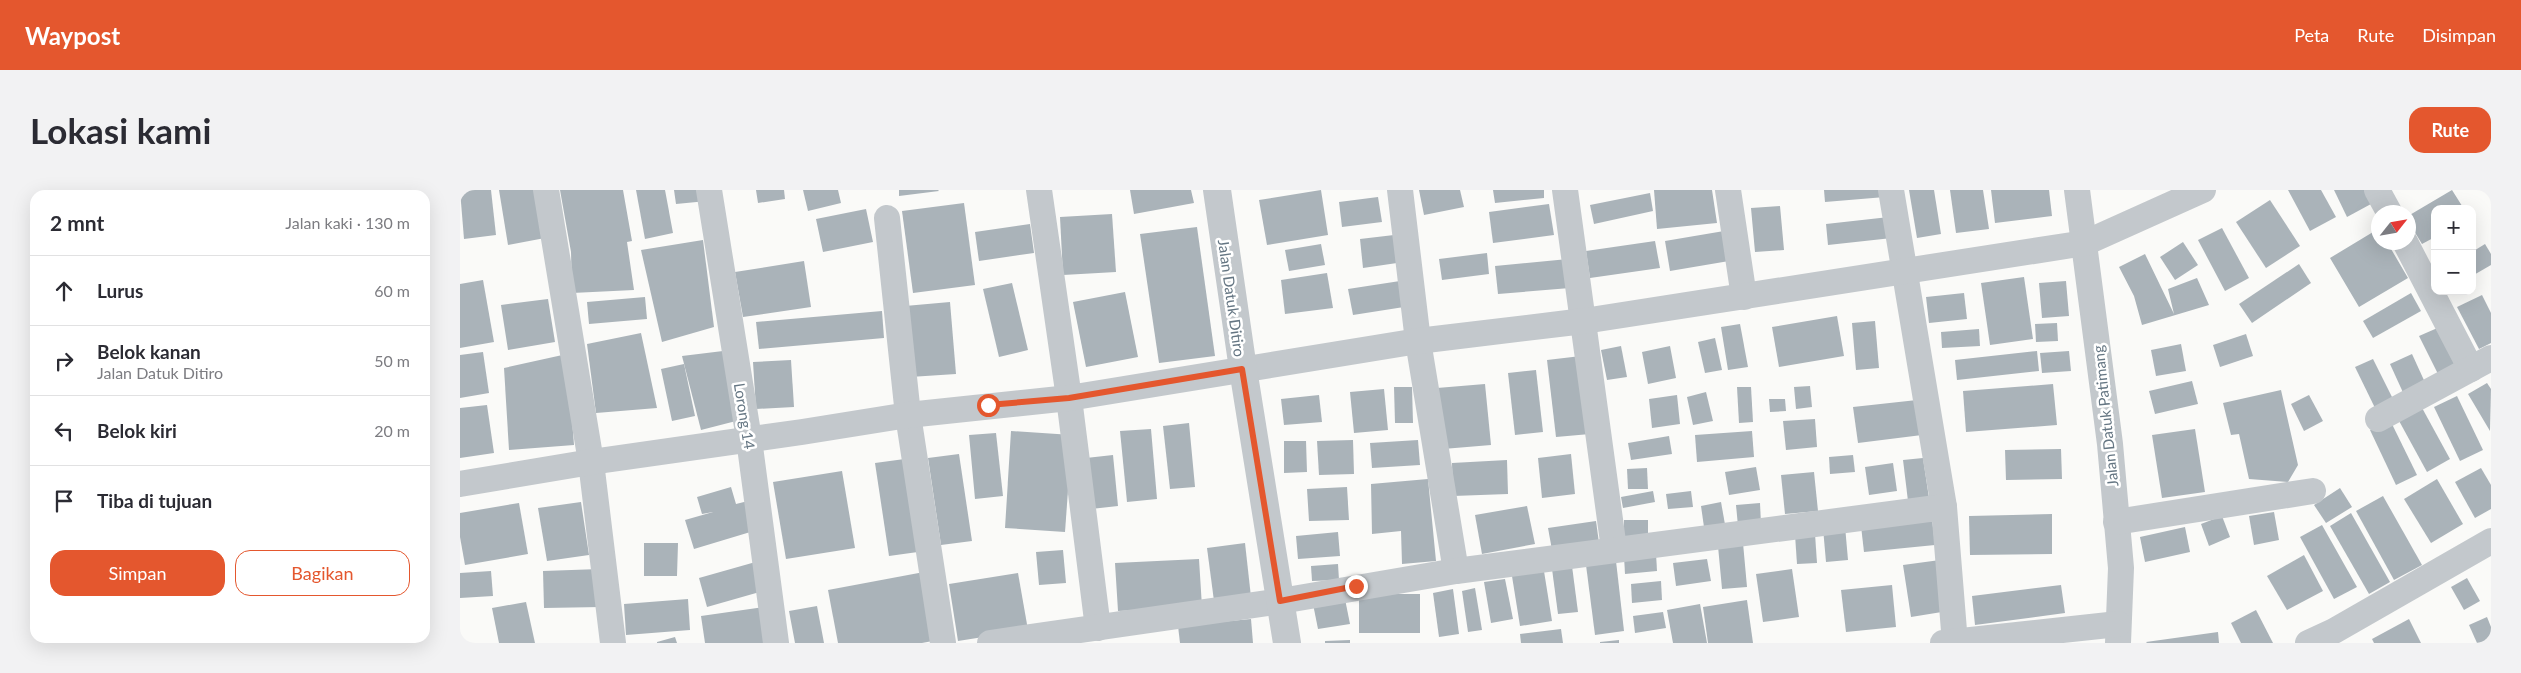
<!DOCTYPE html>
<html lang="id">
<meta charset="utf-8">
<style>
:root{--surface:#fff;--page:#f2f2f3;--text:#2b2b33;--muted:#7c7c81;--line:#e1e1e2;--accent:#e4572e}
body{margin:0;font-family:Lato,sans-serif;background:var(--page);color:var(--text)}
.controls{position:absolute;right:15px;top:15px;display:grid;overflow:hidden;border-radius:10px;box-shadow:0 5px 20px #0002}
.controls button{width:45px;height:45px;display:grid;place-items:center;padding:0;border:0;border-bottom:1px solid var(--line);background:var(--surface);color:var(--text);font:25px sans-serif}
.compass{position:absolute;left:1911px;top:15px;width:45px;height:45px;border-radius:50%;background:var(--surface);box-shadow:0 5px 20px #0002;rotate:59deg}
.stop{position:absolute;width:15px;height:15px;margin:-11px;border:4px solid #e4572e;border-radius:50%;background:#fff}
.stop.end{background:#e4572e;border-color:#fff;box-shadow:0 1px 5px #0008}
.list{margin:0;padding:0;list-style:none}
h2{display:flex;justify-content:space-between;align-items:center;height:65px;margin:0;padding:0 20px;font-size:21px}
h2 small{font-size:16px;font-weight:400;color:var(--muted)}
.list li{display:grid;grid-template-columns:32px 1fr auto;gap:15px;align-items:center;box-sizing:border-box;height:70px;padding:0 20px;border-top:1px solid var(--line)}
.list b{display:block;font-size:19px;white-space:nowrap}
.list p{margin:0;font-size:16px;white-space:nowrap;color:var(--muted)}
.list em{font-size:16px;font-style:normal;color:var(--muted)}
.actions{display:flex;gap:10px;padding:15px 20px}
.actions a{flex:1;padding:11px 0;border:1px solid var(--accent);border-radius:15px;text-align:center;font-size:18px;color:var(--accent)}
.actions .main{background:var(--accent);color:#fff}
.icon{flex:none;width:28px;height:28px;fill:none;stroke:currentColor;stroke-width:2;stroke-linecap:round;stroke-linejoin:round}
.map{position:relative;flex:none;width:2031px;height:453px;overflow:hidden;border-radius:15px}
header{display:flex;align-items:center;gap:30px;box-sizing:border-box;height:70px;padding:0 25px;background:var(--accent);color:#fff}
header strong{font-size:24px}
nav{display:flex;gap:28px;margin-inline-start:auto;font-size:18px}
.intro{display:flex;align-items:center;justify-content:space-between;box-sizing:border-box;height:120px;padding:0 30px}
h1{margin:0;font-size:35px}
.button{padding:12px 22px;border-radius:15px;background:var(--accent);color:#fff;font-size:18px;font-weight:700}
main{display:flex;gap:30px;padding:0 30px}
aside{flex:1;background:var(--surface);border-radius:15px;box-shadow:0 5px 20px #0002}
.map>svg:first-child{display:block}
</style>
<header>
<strong>Waypost</strong>
<nav><a>Peta</a><a>Rute</a><a>Disimpan</a></nav>
</header>
<div class="intro"><h1>Lokasi kami</h1><a class="button">Rute</a></div>
<main>
<aside>
<h2>2 mnt<small>Jalan kaki · 130 m</small></h2>
<ul class="list">
<li><svg class="icon" aria-label="ahead" viewBox="0 0 24 24"><path d="M12 20V5M6 11l6-6 6 6"/></svg><div><b>Lurus</b></div><em>60 m</em></li>
<li><svg class="icon" aria-label="right" viewBox="0 0 24 24"><path d="M7 20v-9h11M14 6l5 5-5 5"/></svg><div><b>Belok kanan</b><p>Jalan Datuk Ditiro</p></div><em>50 m</em></li>
<li><svg class="icon" aria-label="left" viewBox="0 0 24 24"><path d="M17 20v-9H6M10 6l-5 5 5 5"/></svg><div><b>Belok kiri</b></div><em>20 m</em></li>
<li><svg class="icon" aria-label="arrive" viewBox="0 0 24 24"><path d="M6 21V4h12l-3 4 3 4H6"/></svg><div><b>Tiba di tujuan</b></div></li>
</ul>
<div class="actions"><a class="main">Simpan</a><a>Bagikan</a></div>
</aside>
<div class="map">
<svg width="2031" height="453" viewBox="0 0 2031 453">
<rect width="100%" height="100%" fill="#fafaf8"/>
<g fill="#aab3b9">
<polygon points="0,0 31,0 36,45 4,49"/>
<polygon points="39,0 75,0 85,48 48,55"/>
<polygon points="100,0 163,0 172,51 167,52 174,100 112,103 111,62"/>
<polygon points="176,0 205,0 213,43 185,49"/>
<polygon points="214,0 244,0 247,11 216,14"/>
<polygon points="296,0 324,0 325,9 298,13"/>
<polygon points="343,0 378,0 381,13 348,21"/>
<polygon points="439,0 478,0 479,1 439,6"/>
<polygon points="670,0 731,0 734,13 674,24"/>
<polygon points="861,0 868,45 807,55 799,10"/>
<polygon points="959,0 1000,0 1004,17 964,25"/>
<polygon points="1033,0 1084,0 1084,8 1035,13"/>
<polygon points="1194,0 1252,0 1257,33 1197,39"/>
<polygon points="1364,0 1424,0 1425,7 1365,12"/>
<polygon points="1449,0 1474,0 1481,44 1457,48"/>
<polygon points="1490,0 1523,0 1529,39 1496,43"/>
<polygon points="1531,0 1589,0 1592,26 1535,33"/>
<polygon points="1828,0 1861,0 1876,27 1850,41"/>
<polygon points="1874,0 1904,0 1911,14 1887,27"/>
<polygon points="1992,0 2004,19 1975,19 1975,47 1962,54 1948,31 1948,26"/>
<polygon points="1190,3 1193,21 1134,34 1130,15"/>
<polygon points="918,7 922,32 882,37 879,12"/>
<polygon points="1810,10 1840,56 1806,78 1776,32"/>
<polygon points="504,13 515,95 453,103 442,21"/>
<polygon points="1089,14 1094,45 1033,53 1029,22"/>
<polygon points="1320,16 1324,60 1295,62 1291,18"/>
<polygon points="406,19 413,52 363,62 356,29"/>
<polygon points="652,24 656,82 603,85 600,27"/>
<polygon points="1429,27 1432,48 1368,55 1366,34"/>
<polygon points="570,34 574,63 519,71 515,42"/>
<polygon points="737,37 755,166 699,173 680,44"/>
<polygon points="1762,38 1789,88 1765,101 1738,50"/>
<polygon points="1918,39 1918,52 1927,52 1948,88 1899,117 1870,68"/>
<polygon points="1264,41 1269,71 1210,81 1205,51"/>
<polygon points="934,45 937,73 903,78 900,49"/>
<polygon points="243,50 254,137 202,152 181,60"/>
<polygon points="1195,51 1200,78 1130,88 1126,61"/>
<polygon points="1723,52 1738,75 1715,90 1700,67"/>
<polygon points="861,54 865,75 829,81 825,60"/>
<polygon points="2025,54 2031,64 2031,75 2012,86 2012,62"/>
<polygon points="1027,63 1029,84 982,90 979,69"/>
<polygon points="1685,64 1714,124 1708,99 1737,88 1749,115 1682,135 1674,106 1659,77"/>
<polygon points="1108,69 1110,98 1038,104 1035,76"/>
<polygon points="344,71 351,117 283,127 275,82"/>
<polygon points="1839,74 1851,93 1792,133 1779,114"/>
<polygon points="867,83 873,118 825,124 821,90"/>
<polygon points="1564,87 1573,149 1530,155 1521,93"/>
<polygon points="23,90 34,152 0,158 0,94"/>
<polygon points="940,91 944,117 893,125 888,99"/>
<polygon points="1606,91 1609,126 1582,128 1579,93"/>
<polygon points="552,93 568,160 539,167 523,99"/>
<polygon points="665,102 678,167 626,177 613,112"/>
<polygon points="1504,103 1507,129 1469,133 1466,107"/>
<polygon points="1951,103 1961,121 1913,148 1903,131"/>
<polygon points="2022,105 2031,123 2031,153 2019,159 1997,117"/>
<polygon points="185,107 187,129 129,134 127,112"/>
<polygon points="88,109 95,152 48,160 41,115"/>
<polygon points="490,112 496,184 450,187 445,116"/>
<polygon points="422,121 424,148 299,159 296,132"/>
<polygon points="1377,126 1384,166 1319,177 1312,137"/>
<polygon points="1415,131 1419,178 1396,180 1392,133"/>
<polygon points="1597,133 1598,151 1576,152 1575,134"/>
<polygon points="1280,134 1288,177 1268,180 1261,137"/>
<polygon points="1982,136 2001,175 1979,186 1959,146"/>
<polygon points="1519,139 1520,156 1482,158 1481,142"/>
<polygon points="181,143 197,218 136,223 127,154"/>
<polygon points="1786,144 1793,166 1760,177 1753,155"/>
<polygon points="1255,148 1262,180 1245,183 1238,152"/>
<polygon points="1721,154 1726,181 1696,186 1691,160"/>
<polygon points="1161,156 1167,187 1147,190 1141,160"/>
<polygon points="1210,156 1216,188 1188,194 1182,162"/>
<polygon points="263,161 276,231 241,240 222,166"/>
<polygon points="1577,161 1579,181 1497,190 1495,170"/>
<polygon points="1609,161 1611,181 1582,183 1580,163"/>
<polygon points="23,162 29,203 0,208 0,165"/>
<polygon points="107,164 114,255 49,260 44,178"/>
<polygon points="1952,164 1968,199 1946,209 1930,174"/>
<polygon points="1121,166 1130,244 1096,247 1087,170"/>
<polygon points="1913,169 1934,211 1916,220 1895,177"/>
<polygon points="331,170 334,217 296,219 293,172"/>
<polygon points="224,174 235,226 212,231 201,179"/>
<polygon points="1076,180 1083,242 1055,245 1048,183"/>
<polygon points="1732,191 1738,214 1695,224 1689,201"/>
<polygon points="2027,193 2031,199 2030,241 2008,204"/>
<polygon points="1025,194 1031,255 983,259 977,198"/>
<polygon points="1593,194 1597,235 1506,242 1503,201"/>
<polygon points="1350,196 1352,217 1336,219 1334,197"/>
<polygon points="934,197 952,197 953,233 935,233"/>
<polygon points="1277,197 1291,197 1293,232 1279,233"/>
<polygon points="924,199 928,240 894,243 890,202"/>
<polygon points="1821,200 1838,275 1828,292 1789,289 1779,244 1771,245 1763,213"/>
<polygon points="1246,202 1253,231 1233,235 1227,207"/>
<polygon points="859,205 862,232 824,235 821,209"/>
<polygon points="1217,205 1220,234 1192,238 1189,209"/>
<polygon points="1849,205 1863,231 1844,241 1831,214"/>
<polygon points="1997,206 2023,260 2000,271 1974,217"/>
<polygon points="1309,209 1325,209 1326,221 1310,222"/>
<polygon points="1457,210 1462,245 1398,253 1393,217"/>
<polygon points="27,215 34,263 0,268 0,218"/>
<polygon points="1961,216 1990,269 1967,282 1938,229"/>
<polygon points="1355,229 1357,257 1326,260 1323,231"/>
<polygon points="1930,230 1957,285 1936,295 1910,240"/>
<polygon points="729,233 735,297 710,299 703,236"/>
<polygon points="691,239 697,309 667,312 660,241"/>
<polygon points="1735,239 1745,302 1702,308 1692,245"/>
<polygon points="551,241 612,245 605,342 545,338"/>
<polygon points="1292,241 1294,267 1237,272 1235,245"/>
<polygon points="536,243 543,306 515,309 509,245"/>
<polygon points="1209,246 1212,264 1171,270 1168,253"/>
<polygon points="893,250 894,284 859,285 857,251"/>
<polygon points="958,250 960,275 912,278 910,253"/>
<polygon points="824,251 846,251 847,282 824,283"/>
<polygon points="1601,259 1602,289 1546,290 1545,260"/>
<polygon points="499,264 512,351 481,355 468,268"/>
<polygon points="1111,264 1115,304 1082,308 1078,268"/>
<polygon points="653,265 658,316 631,319 626,268"/>
<polygon points="1393,265 1395,282 1370,284 1369,267"/>
<polygon points="452,268 465,361 429,366 415,273"/>
<polygon points="1463,268 1469,308 1448,311 1443,270"/>
<polygon points="1047,270 1048,304 993,306 992,273"/>
<polygon points="1433,273 1437,301 1409,305 1405,277"/>
<polygon points="1296,277 1300,300 1269,305 1265,282"/>
<polygon points="1187,278 1188,299 1168,299 1167,279"/>
<polygon points="2021,278 2031,295 2031,319 2015,328 1995,292"/>
<polygon points="382,281 395,358 326,369 313,292"/>
<polygon points="1354,282 1358,321 1325,324 1321,285"/>
<polygon points="968,289 976,371 942,374 941,341 912,344 911,294"/>
<polygon points="1977,289 2003,334 1971,353 1944,309"/>
<polygon points="271,297 276,314 288,311 297,340 234,359 225,330 253,322 242,324 237,307"/>
<polygon points="887,297 889,330 849,331 847,299"/>
<polygon points="1880,298 1892,317 1866,333 1854,315"/>
<polygon points="1193,301 1195,312 1163,318 1161,307"/>
<polygon points="1231,301 1233,317 1208,319 1206,304"/>
<polygon points="1923,306 1962,375 1934,390 1896,321"/>
<polygon points="121,312 129,365 87,371 78,318"/>
<polygon points="1261,312 1266,340 1245,344 1241,316"/>
<polygon points="59,313 68,364 5,375 0,347 0,323"/>
<polygon points="1300,313 1301,334 1278,336 1276,315"/>
<polygon points="1067,316 1075,354 1022,364 1015,325"/>
<polygon points="1814,322 1819,350 1794,355 1789,326"/>
<polygon points="1891,323 1930,392 1909,404 1870,336"/>
<polygon points="1592,324 1592,364 1510,365 1509,326"/>
<polygon points="1762,326 1770,347 1749,356 1741,334"/>
<polygon points="1472,329 1475,355 1404,362 1401,336"/>
<rect x="1164" y="330" width="24" height="18"/>
<polygon points="1136,331 1139,353 1092,360 1088,338"/>
<polygon points="1862,335 1897,397 1874,409 1840,347"/>
<polygon points="1385,336 1388,370 1366,372 1363,338"/>
<polygon points="1725,337 1730,362 1685,372 1680,347"/>
<polygon points="878,342 880,366 838,369 836,346"/>
<polygon points="1355,344 1357,373 1337,374 1335,345"/>
<polygon points="184,353 218,353 217,386 184,386"/>
<polygon points="785,353 791,407 754,411 747,358"/>
<polygon points="1283,353 1287,397 1262,399 1258,356"/>
<polygon points="603,360 606,393 579,395 576,362"/>
<polygon points="1196,363 1197,381 1165,384 1164,366"/>
<polygon points="1844,365 1863,401 1827,420 1807,386"/>
<polygon points="739,369 742,417 658,421 655,373"/>
<polygon points="1247,369 1251,391 1216,396 1213,373"/>
<polygon points="1480,370 1488,421 1451,427 1443,375"/>
<polygon points="299,371 307,400 247,417 239,388"/>
<polygon points="1156,371 1164,441 1135,445 1126,375"/>
<polygon points="878,374 879,390 852,391 851,376"/>
<polygon points="1083,375 1092,431 1060,436 1051,380"/>
<polygon points="1112,376 1118,422 1098,424 1092,379"/>
<polygon points="140,379 141,417 84,418 83,381"/>
<polygon points="1332,379 1339,427 1303,432 1296,384"/>
<polygon points="31,381 33,406 0,408 0,383"/>
<polygon points="464,382 478,450 462,453 378,453 368,400"/>
<polygon points="558,383 568,440 498,451 489,394"/>
<polygon points="2007,388 2020,411 2004,420 1991,397"/>
<polygon points="1045,389 1053,429 1031,433 1024,392"/>
<polygon points="1201,391 1202,410 1172,413 1171,394"/>
<polygon points="1432,395 1436,437 1386,442 1381,400"/>
<polygon points="1601,395 1605,423 1515,435 1512,406"/>
<polygon points="1015,398 1022,440 1008,442 1002,401"/>
<polygon points="993,399 999,444 979,447 973,403"/>
<rect x="899" y="404" width="61" height="39"/>
<polygon points="228,409 230,440 166,445 164,414"/>
<polygon points="885,409 890,434 858,439 853,414"/>
<polygon points="1287,410 1293,453 1248,453 1243,417"/>
<polygon points="66,412 75,453 39,453 32,418"/>
<polygon points="1240,414 1247,453 1213,453 1207,420"/>
<polygon points="357,416 364,453 335,453 329,421"/>
<polygon points="304,417 309,453 245,453 241,426"/>
<polygon points="1796,420 1813,453 1781,453 1771,433"/>
<polygon points="1203,422 1206,438 1175,443 1173,426"/>
<polygon points="2027,427 2031,437 2031,453 2017,453 2009,435"/>
<polygon points="791,429 793,453 720,453 718,436"/>
<polygon points="1949,429 1961,453 1914,453 1912,449"/>
<polygon points="1101,439 1103,453 1061,453 1060,444"/>
<polygon points="1758,442 1759,453 1687,453 1686,452"/>
<polygon points="215,447 217,453 197,453 197,452"/>
<polygon points="890,450 890,453 865,453 865,451"/>
<polygon points="1159,450 1159,453 1140,453 1140,452"/>
</g>
<g fill="none" stroke-linecap="round" stroke-linejoin="round">
<g stroke="#c3c8cc" stroke-width="26">
<polyline points="86,0 131,272 153,453"/>
<polyline points="249,0 289,249 316,453"/>
<polyline points="579,0 609,208 638,438"/>
<polyline points="940,0 958,151 996,381"/>
<polyline points="1105,0 1154,359"/>
<polyline points="1268,0 1284,107"/>
<polyline points="1431,0 1484,317"/>
<polyline points="1617,0 1650,254 1661,378 1658,453"/>
<polyline points="1917,0 1929,22"/>
<polyline points="427,28 448,225 483,453"/>
<polyline points="1945,52 2011,179"/>
<polyline points="1918,229 2031,168"/>
<polyline points="0,294 131,272 342,242 448,225 609,208 958,151 1124,131 1625,53 1743,0"/>
<polyline points="1656,332 1853,301"/>
<polyline points="530,453 821,411 996,381 1484,317 1495,453"/>
<polyline points="1483,453 1658,434"/>
<polyline points="1848,453 1874,441 2031,351"/>
</g>
<polyline stroke="#c3c8cc" stroke-width="28" points="757,0 783,179 827,453"/>
</g>
<g fill="none" stroke-linecap="round" stroke-linejoin="round">
<polyline stroke="#e4572e" stroke-width="6" points="528,215 609,208 782,179 820,411 896,396"/>
</g>
<g text-anchor="middle" dominant-baseline="central" stroke-width="5" stroke-linejoin="round" paint-order="stroke">
<g font-size="15" fill="#657683" stroke="#fff">
<text transform="translate(772 108) rotate(82)">Jalan Datuk Ditiro</text>
<text transform="translate(285 226) rotate(81)">Lorong 14</text>
<text transform="translate(1645 226) rotate(-96)">Jalan Datuk Patimang</text>
</g>
</g>
</svg>
<div class="controls">
<button>+</button>
<button>−</button>
</div>
<svg class="compass" viewBox="-18 -18 36 36"><path d="M0-13l5 13h-10z" fill="#e53935"/><path d="M0 13l5-13h-10z" fill="#7c7c81"/></svg>
<div class="stop" style="left:528px;top:215px"></div>
<div class="stop end" style="left:896px;top:396px"></div>
</div>
</main>
